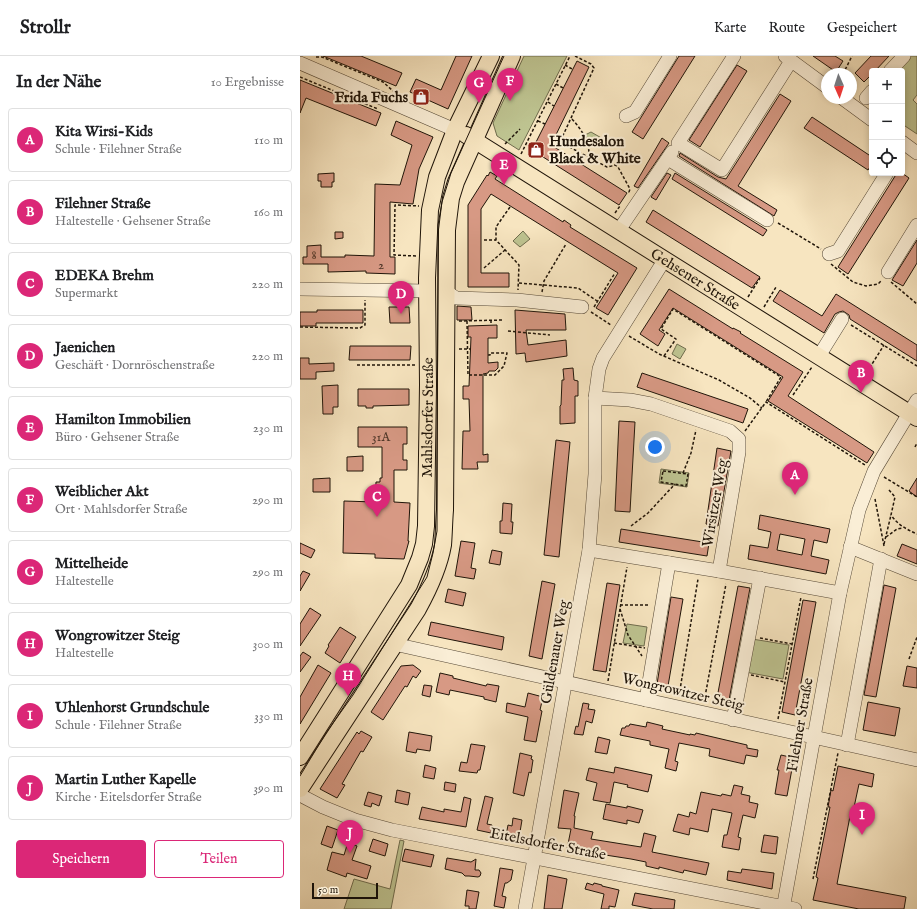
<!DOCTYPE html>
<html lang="de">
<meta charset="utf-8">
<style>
:root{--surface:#fff;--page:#f2f2f2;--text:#202124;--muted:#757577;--line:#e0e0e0;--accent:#db2777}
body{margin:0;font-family:"IM FELL English",serif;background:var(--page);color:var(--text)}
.controls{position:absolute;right:12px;top:12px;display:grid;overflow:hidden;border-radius:4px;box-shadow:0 2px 6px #0003}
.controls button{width:36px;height:36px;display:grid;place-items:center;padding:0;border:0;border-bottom:1px solid var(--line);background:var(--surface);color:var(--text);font:20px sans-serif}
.compass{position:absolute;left:521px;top:12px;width:36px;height:36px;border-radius:50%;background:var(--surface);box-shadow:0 2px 6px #0003;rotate:177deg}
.scale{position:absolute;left:12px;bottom:10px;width:66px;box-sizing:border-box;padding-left:4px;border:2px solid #201509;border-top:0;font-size:11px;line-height:14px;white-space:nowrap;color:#201509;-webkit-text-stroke:3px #faeed6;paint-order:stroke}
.you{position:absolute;left:355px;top:391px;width:14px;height:14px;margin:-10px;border:3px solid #fff;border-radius:50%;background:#1a73e8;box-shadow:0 0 0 6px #1a73e833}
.badge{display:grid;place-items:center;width:26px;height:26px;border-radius:50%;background:var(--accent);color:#fff;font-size:13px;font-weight:700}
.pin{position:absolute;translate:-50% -33px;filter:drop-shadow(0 1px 2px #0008)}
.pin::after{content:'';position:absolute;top:21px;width:14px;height:12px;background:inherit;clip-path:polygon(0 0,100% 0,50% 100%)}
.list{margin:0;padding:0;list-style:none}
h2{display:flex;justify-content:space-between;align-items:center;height:52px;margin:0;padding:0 16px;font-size:17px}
h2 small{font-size:13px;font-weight:400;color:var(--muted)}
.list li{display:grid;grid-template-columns:26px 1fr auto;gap:12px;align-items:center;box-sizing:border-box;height:64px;margin:0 8px 8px;padding:0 8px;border:1px solid var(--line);border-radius:4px}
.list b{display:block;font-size:15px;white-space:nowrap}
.list p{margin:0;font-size:13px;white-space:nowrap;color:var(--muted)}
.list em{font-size:13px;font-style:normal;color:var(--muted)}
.actions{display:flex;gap:8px;padding:12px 16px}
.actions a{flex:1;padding:9px 0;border:1px solid var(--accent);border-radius:4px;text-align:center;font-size:14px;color:var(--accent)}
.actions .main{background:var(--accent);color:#fff}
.icon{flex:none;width:22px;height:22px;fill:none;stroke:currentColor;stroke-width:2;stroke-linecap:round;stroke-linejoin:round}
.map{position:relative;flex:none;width:617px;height:853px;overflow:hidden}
header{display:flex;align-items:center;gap:24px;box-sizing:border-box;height:56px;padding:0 20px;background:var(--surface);border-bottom:1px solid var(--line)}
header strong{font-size:19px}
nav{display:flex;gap:22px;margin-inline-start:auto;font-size:14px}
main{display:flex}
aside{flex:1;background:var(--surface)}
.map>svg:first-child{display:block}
</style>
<header>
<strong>Strollr</strong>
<nav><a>Karte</a><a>Route</a><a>Gespeichert</a></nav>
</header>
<main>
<aside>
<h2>In der Nähe<small>10 Ergebnisse</small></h2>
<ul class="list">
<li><span class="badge">A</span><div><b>Kita Wirsi-Kids</b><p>Schule · Filehner Straße</p></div><em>110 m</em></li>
<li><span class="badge">B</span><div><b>Filehner Straße</b><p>Haltestelle · Gehsener Straße</p></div><em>160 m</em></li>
<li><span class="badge">C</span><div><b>EDEKA Brehm</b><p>Supermarkt</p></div><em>220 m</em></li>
<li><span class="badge">D</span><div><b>Jaenichen</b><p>Geschäft · Dornröschenstraße</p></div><em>220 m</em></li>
<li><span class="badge">E</span><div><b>Hamilton Immobilien</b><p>Büro · Gehsener Straße</p></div><em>230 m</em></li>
<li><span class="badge">F</span><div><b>Weiblicher Akt</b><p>Ort · Mahlsdorfer Straße</p></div><em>290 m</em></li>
<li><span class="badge">G</span><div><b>Mittelheide</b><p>Haltestelle</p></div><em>290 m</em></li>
<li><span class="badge">H</span><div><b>Wongrowitzer Steig</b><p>Haltestelle</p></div><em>300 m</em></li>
<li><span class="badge">I</span><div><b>Uhlenhorst Grundschule</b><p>Schule · Filehner Straße</p></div><em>330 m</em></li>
<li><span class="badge">J</span><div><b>Martin Luther Kapelle</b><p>Kirche · Eitelsdorfer Straße</p></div><em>390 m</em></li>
</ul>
<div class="actions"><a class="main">Speichern</a><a>Teilen</a></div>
</aside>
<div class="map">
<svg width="617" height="853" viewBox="0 0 617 853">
<rect width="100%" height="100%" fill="#f7e5c0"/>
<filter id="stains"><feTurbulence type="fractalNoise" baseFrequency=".005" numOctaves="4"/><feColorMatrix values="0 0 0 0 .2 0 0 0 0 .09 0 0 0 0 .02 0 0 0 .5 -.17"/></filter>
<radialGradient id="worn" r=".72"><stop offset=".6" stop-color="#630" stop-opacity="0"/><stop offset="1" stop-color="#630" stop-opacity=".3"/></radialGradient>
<g fill="#bec491" stroke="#6f6c4d">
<polygon points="224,0 267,0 219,94 197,80 193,67"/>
<polygon points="611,0 617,0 617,39 613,44 617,48 617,78 602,68 602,15 596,15"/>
<polygon points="291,76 305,84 297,89 290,87 285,79"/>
<polygon points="223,175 230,183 220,191 213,185"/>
<polygon points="377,288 386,293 380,303 372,298"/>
<polygon points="361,413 389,417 387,431 359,427"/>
<polygon points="327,568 347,571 344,590 323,587"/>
<polygon points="452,583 489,589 483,623 445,616"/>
<polygon points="100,784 104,785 91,853 44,853 54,823 90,833"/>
</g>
<g fill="#d79984" stroke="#201509" fill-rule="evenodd">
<polygon points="23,0 61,0 102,17 96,30"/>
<polygon points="156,0 172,0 148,53 110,36 116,23 141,34"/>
<polygon points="379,0 395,0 343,83 332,76"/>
<polygon points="513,0 535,0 543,5 536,16"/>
<polygon points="571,0 589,0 575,15 572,15 572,18 564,26 555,17"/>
<polygon points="277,5 289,11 251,89 327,137 319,149 232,94"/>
<polygon points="437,9 447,15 400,91 389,84"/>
<polygon points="0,24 81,57 76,70 6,42 0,57"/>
<polygon points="480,38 491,45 438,130 477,154 474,160 379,100 380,97 418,121 426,123"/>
<polygon points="512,61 572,101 572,108 568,114 504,72"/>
<polygon points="96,65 133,81 119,113 113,148 90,146 90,201 95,201 95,218 66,217 66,215 28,216 28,208 3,208 3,201 7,201 7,190 21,189 21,201 45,201 45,199 74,200 75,128 100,129 112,89 91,79"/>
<polygon points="362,82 369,87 338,132 334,130"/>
<polygon points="190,116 197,120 195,123 263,166 264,164 271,169 270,171 337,212 308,259 296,252 318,217 191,138 181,153 181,217 209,217 209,231 168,231 168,149 187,119 188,120"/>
<polygon points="34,117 34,126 32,126 32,131 21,131 21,125 18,125 18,118"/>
<polygon points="367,117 371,119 356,144 351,141"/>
<polygon points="375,117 467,174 463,180 372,123"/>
<polygon points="597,117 602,117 609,122 548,218 538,211"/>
<polygon points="353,154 460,221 452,232 346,166"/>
<polygon points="35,176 43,176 43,182 35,183"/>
<polygon points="617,184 617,207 603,230 592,224"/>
<polygon points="369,233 433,273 433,272 441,276 440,277 503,316 488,340 574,396 567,407 468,345 483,321 373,252 359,274 365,278 358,290 340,278"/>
<polygon points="480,234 522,260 536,238 617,289 617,305 550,263 549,259 543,255 539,256 535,258 524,277 473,245"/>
<polygon points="157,250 171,251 172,264 157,264"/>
<polygon points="89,251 109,251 110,267 90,267"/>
<polygon points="17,254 63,254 63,267 16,267 16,270 0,270 0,256 17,256"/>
<polygon points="215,254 265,258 266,274 226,274 228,289 266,284 267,300 226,306 225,297 216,298"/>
<polygon points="197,269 197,282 188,282 188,307 198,306 198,312 195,315 189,315 188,317 183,318 183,399 188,398 188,406 177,406 178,413 162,413 163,375 170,375 169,343 163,343 163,330 169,330 171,281 168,281 168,270"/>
<polygon points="50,290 111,290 110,304 49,304"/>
<polygon points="0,302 9,302 9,308 34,307 34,315 16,316 16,323 0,323"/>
<polygon points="273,312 274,324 278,325 278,340 275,340 275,367 260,368 260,350 261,349 262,324 264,324 263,313"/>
<polygon points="342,317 448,353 443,367 337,331"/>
<polygon points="38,329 38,351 33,351 33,358 23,358 22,330"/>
<polygon points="58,333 109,333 109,349 73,350 73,352 66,352 66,350 58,350"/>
<polygon points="319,365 335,366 330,456 315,455"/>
<polygon points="58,371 107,371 107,388 103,388 103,404 107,404 107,414 94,414 94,446 110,447 108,485 109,485 104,503 75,502 75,498 43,497 44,445 75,446 76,426 80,426 80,422 82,422 82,391 58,391"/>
<polygon points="256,384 270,386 259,501 244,499"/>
<polygon points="417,392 431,395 418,470 406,468"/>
<polygon points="63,400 63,415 47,415 47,401"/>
<polygon points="30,422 30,436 13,436 13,423"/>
<polygon points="617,422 617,441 609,435"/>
<polygon points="203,447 212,448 211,466 213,466 212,478 200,477 200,465 202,465"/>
<path d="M460 459 530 473 527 487 514 484 511 500 529 504 526 518 448 503 450 489 468 492 471 476 458 473ZM480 478 505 483 502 499 477 494Z"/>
<polygon points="321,473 409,487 407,500 319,486"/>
<polygon points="161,485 175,487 171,512 176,513 174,523 155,520"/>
<polygon points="0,487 15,494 11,502 0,497"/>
<polygon points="602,488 617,494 617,508 597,500"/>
<polygon points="192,494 202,496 200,509 189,507"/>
<polygon points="3,515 10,518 0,535 0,520"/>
<polygon points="242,525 255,528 242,603 229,600"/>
<polygon points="307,527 320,529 306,616 293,614"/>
<polygon points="584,529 596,532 576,641 564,639"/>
<polygon points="438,530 450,532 429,644 417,642"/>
<polygon points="148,533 166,537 163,550 145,546"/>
<polygon points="371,541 383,543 368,630 357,628"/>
<polygon points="503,544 516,546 495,659 482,656"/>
<polygon points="10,552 21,559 0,590 0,568"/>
<polygon points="131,566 204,581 202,594 128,579"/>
<polygon points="40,571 56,581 40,607 25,597 29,590 28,589"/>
<polygon points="3,596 11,601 0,616 0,600"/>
<polygon points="18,609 31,617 0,668 0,641"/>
<polygon points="113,609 121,615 116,622 113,620 107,631 105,630 83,664 71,656 101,610"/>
<polygon points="607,610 617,612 617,632 603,630"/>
<polygon points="140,617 153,620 153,622 186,630 187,628 199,630 196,646 184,643 184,641 150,634 149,639 136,636"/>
<polygon points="124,629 132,630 130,641 122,639"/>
<polygon points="228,637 243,641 240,654 242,655 236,686 224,684 228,661 206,656 207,647 225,651"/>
<polygon points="568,646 600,652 595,680 563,674"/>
<polygon points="283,647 289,648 288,653 295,654 292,667 286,665 283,679 274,678 276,670 278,671"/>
<polygon points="347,666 363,670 362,673 390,679 390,678 395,679 396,677 447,689 447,692 458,694 457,701 446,699 444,708 409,700 410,693 379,687 375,705 378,706 376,715 365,712 369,693 350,689 350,685 320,679 322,672 325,672 326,670 329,670 330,668 346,671"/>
<polygon points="61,675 72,681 63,696 61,695 42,728 45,729 37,742 20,733 57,676 59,678"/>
<polygon points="109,676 132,680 130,695 117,693 116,697 106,695"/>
<polygon points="298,681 310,684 307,698 295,696"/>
<polygon points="171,688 185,690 180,714 178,714 177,717 159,715 161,706 167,707"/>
<polygon points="220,697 232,700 231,703 233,704 231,717 229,716 224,740 213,737"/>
<polygon points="481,699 494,702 487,740 475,738 479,714 477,714"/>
<polygon points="125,709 136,712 134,723 123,721"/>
<polygon points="538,710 574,718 572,731 559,728 553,756 551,755 537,828 606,841 604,853 559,853 513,844 518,822 516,821 530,751 528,751 531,734 533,735"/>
<polygon points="315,711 352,719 348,736 327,731 328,729 314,726 310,747 293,744 297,727 286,724 289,712 314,717"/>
<polygon points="145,726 156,728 155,736 144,734"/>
<polygon points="434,729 443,731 441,738 450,740 449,746 458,748 455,762 443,759 438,781 441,782 439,794 422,791 424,779 427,779 432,757 412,753 408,776 390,772 389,779 373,775 378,758 389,761 390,756 396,758 401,736 421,740 422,738 431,740"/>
<polygon points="97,734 110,737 108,749 95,746"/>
<polygon points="264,734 279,737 274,760 275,760 274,772 293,776 291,783 341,791 344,777 356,780 352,796 409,807 406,819 384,814 383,817 359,811 359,813 346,810 346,806 331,803 267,793 271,773 258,772"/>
<polygon points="68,736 82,740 79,750 72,747 71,751 64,749"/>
<polygon points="185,740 193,742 187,768 192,769 191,777 177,774"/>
<polygon points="164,741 171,743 166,771 119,763 122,751 144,756 144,753 161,756"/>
<polygon points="306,748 327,752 327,750 343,754 339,767 327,764 327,768 303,763"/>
<polygon points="213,762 222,764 219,782 206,780 208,769 212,770"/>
<polygon points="27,770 38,774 32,792 21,788"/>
<polygon points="464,779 478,781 476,798 461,796"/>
<polygon points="73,783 88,788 85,800 69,795"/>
<polygon points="48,786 57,790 52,804 71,810 67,823 47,817 46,821 27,814 32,796 44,799"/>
<polygon points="105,793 134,799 131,811 102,805"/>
<polygon points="147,802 171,806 176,803 175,814 179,814 181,817 180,820 178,821 169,820 165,820 162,817 145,813"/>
<polygon points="200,812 213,814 211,824 207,827 205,827 202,840 206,841 204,852 194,850"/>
<polygon points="442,813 474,817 472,833 427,824 428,815 441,817"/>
<polygon points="248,819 267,823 262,853 244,853"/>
<polygon points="287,827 293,829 294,827 302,829 302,830 319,834 315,851 309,850 309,853 301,853 304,838 285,833"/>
<polygon points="167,834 179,836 176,853 169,853 169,850 165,850"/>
<polygon points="335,837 375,844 374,853 353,853 332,849"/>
</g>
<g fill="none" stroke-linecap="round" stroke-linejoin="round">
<g stroke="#564937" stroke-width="14">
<g id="minor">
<polyline points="434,0 378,87 422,114 491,5"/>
<polyline points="485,0 527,31"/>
<polyline points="0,7 155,74"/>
<polyline points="590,15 604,0"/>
<polyline points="542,42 572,64"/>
<polyline points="566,42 572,35"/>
<polyline points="326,60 335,56 370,0"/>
<polyline points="602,86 617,97"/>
<polyline points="368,103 467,164"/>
<polyline points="319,174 372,96"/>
<polyline points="529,198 538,195 587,117"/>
<polyline points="588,216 617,169"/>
<polyline points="0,233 128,235"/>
<polyline points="147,236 156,242 217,244 282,251"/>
<polyline points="519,300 542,263"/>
<polyline points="295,342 330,344 351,348 430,375 439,383 439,396 419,515"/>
<polyline points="550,491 617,518"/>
<polyline points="289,494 419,515 540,537"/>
<polyline points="94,588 617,704"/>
<polyline points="346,644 369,507"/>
<polyline points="433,664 460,522"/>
<polyline points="547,689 581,503"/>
<polyline points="0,739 23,751 55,764 92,774 495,853"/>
<polyline points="225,853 289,494 295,418 295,342 299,313 303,302 365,203"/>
<polyline points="483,853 540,537 559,454 574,415 617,344"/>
</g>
</g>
<g stroke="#201509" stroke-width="18">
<g id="major">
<path id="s1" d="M166 79 617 362"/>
<path id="s2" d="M0 701 109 529 120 502 124 488 126 470 128 329 127 222 130 154 137 121 155 74 191 0"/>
<path d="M0 733 118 553C129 533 139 512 143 489 144 477 144 466 145 454L147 174 151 142 156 126 212 0"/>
</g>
</g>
<g stroke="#201509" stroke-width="1.5" stroke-dasharray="3 2" stroke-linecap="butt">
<polyline points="275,0 291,8 294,12 260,86 307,111 315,109 318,111 330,133 329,136 331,137"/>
<polyline points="16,1 22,1 83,26 93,35"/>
<polyline points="265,9 272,13"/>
<polyline points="543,18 552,0"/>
<polyline points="0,21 78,53"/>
<polyline points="256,28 263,32"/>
<polyline points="248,46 254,50"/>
<path d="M272 63C282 74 290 86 289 102"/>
<polyline points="238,65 245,68"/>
<polyline points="205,88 220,73"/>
<polyline points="221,98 270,0"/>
<polyline points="210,151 196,171 196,184 219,209 218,234"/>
<polyline points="315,157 320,150"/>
<polyline points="478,167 521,193"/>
<polyline points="184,184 196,184"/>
<polyline points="116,200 94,199 95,149 119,150"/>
<polyline points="531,208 553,226 566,230 578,228 582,224"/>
<polyline points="184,212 205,194"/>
<polyline points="591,226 617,248"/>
<polyline points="219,227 278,232 297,245"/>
<polyline points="242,236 244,225 266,188"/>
<polyline points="448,241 460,222"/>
<polyline points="294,251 315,217"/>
<polyline points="464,251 476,231"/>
<polyline points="291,256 311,269"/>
<polyline points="191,264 191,269"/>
<polyline points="159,265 203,264"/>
<polyline points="167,265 168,319 195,319 204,310 207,297 190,297 190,299 188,299"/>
<polyline points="551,269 617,310"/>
<polyline points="0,271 60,272 65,269 65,244"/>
<polyline points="208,275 250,279"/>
<polyline points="329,280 359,298 419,324 450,342 462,352"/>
<polyline points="159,293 171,293"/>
<polyline points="364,300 376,283 361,273 373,253 481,321 466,346"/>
<polyline points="57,309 116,309"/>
<polyline points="567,316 584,289"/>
<polyline points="493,339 512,311"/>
<polyline points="445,375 466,346 565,409"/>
<polyline points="615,391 617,387"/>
<polygon points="363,415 388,418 386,430 361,426"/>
<polyline points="383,417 391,397 396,374"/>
<polyline points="584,421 617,441"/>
<path d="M589 434 595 441 591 459C598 469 606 473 617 478"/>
<polyline points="575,443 584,490"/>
<polyline points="331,470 348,457 375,428"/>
<polyline points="586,481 597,473 603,472"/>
<polyline points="584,488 591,459"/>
<polyline points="320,549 350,549"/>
<polyline points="320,553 328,579 342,600"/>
<polyline points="460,582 492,588"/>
<polyline points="314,587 345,592"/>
<polyline points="609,603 617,581"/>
<polyline points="451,619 485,626"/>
<polyline points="308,625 327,511"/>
<polyline points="379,640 398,523"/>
<polyline points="404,646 426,528"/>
<polyline points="478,663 501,541"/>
<polyline points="513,823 538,697"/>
</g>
<use href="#minor" stroke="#faeed6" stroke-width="13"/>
<use href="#major" stroke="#f7e5c0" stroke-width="16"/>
<polyline stroke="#201509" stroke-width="1" points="0,720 26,677 53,639 127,521 133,497 137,475 138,169 142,146 151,117 204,0"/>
</g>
<defs>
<g id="shop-square" transform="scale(0.9)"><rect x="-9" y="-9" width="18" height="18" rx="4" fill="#8f2418" stroke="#faeed6"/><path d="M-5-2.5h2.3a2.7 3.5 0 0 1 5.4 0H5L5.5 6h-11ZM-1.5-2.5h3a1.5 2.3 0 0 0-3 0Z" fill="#fff"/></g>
</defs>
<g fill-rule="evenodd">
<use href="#shop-square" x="121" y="41"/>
<use href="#shop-square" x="236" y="94"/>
</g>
<g text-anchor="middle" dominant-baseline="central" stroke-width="4" stroke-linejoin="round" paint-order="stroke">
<g font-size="13" fill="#4e3628">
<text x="14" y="199">8</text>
<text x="81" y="209">2</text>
<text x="81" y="381">31A</text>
</g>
<g font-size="15" font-weight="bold" fill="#201509" stroke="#faeed6" text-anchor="end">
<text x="108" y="41">Frida Fuchs</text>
<text x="249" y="85" text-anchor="start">Hundesalon<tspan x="249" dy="17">Black &amp; White</tspan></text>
</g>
<g font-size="15" fill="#201509" stroke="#faeed6">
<text stroke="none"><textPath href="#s1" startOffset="271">Gehsener Straße</textPath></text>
<text stroke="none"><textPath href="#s2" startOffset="374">Mahlsdorfer Straße</textPath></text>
<text transform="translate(415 447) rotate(-80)">Wirsitzer Weg</text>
<text transform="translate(255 596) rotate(-80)">Güldenauer Weg</text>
<text transform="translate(383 636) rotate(13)">Wongrowitzer Steig</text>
<text transform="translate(500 669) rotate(-80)">Filehner Straße</text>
<text transform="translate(248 788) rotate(11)">Eitelsdorfer Straße</text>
</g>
</g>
<rect width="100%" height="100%" filter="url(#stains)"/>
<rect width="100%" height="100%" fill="url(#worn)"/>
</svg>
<div class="controls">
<button>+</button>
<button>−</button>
<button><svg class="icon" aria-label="locate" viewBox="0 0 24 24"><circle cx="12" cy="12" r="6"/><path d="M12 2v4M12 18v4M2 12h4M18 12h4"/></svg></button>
</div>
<svg class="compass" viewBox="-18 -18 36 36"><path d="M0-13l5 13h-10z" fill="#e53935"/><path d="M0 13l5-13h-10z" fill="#757577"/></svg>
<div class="scale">50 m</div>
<div class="you"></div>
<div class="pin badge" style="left:495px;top:439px">A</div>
<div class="pin badge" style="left:561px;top:337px">B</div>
<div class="pin badge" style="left:77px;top:461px">C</div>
<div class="pin badge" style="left:101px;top:258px">D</div>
<div class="pin badge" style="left:204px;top:129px">E</div>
<div class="pin badge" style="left:210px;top:45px">F</div>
<div class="pin badge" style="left:179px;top:47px">G</div>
<div class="pin badge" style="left:48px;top:640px">H</div>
<div class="pin badge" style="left:562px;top:779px">I</div>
<div class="pin badge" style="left:50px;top:797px">J</div>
</div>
</main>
